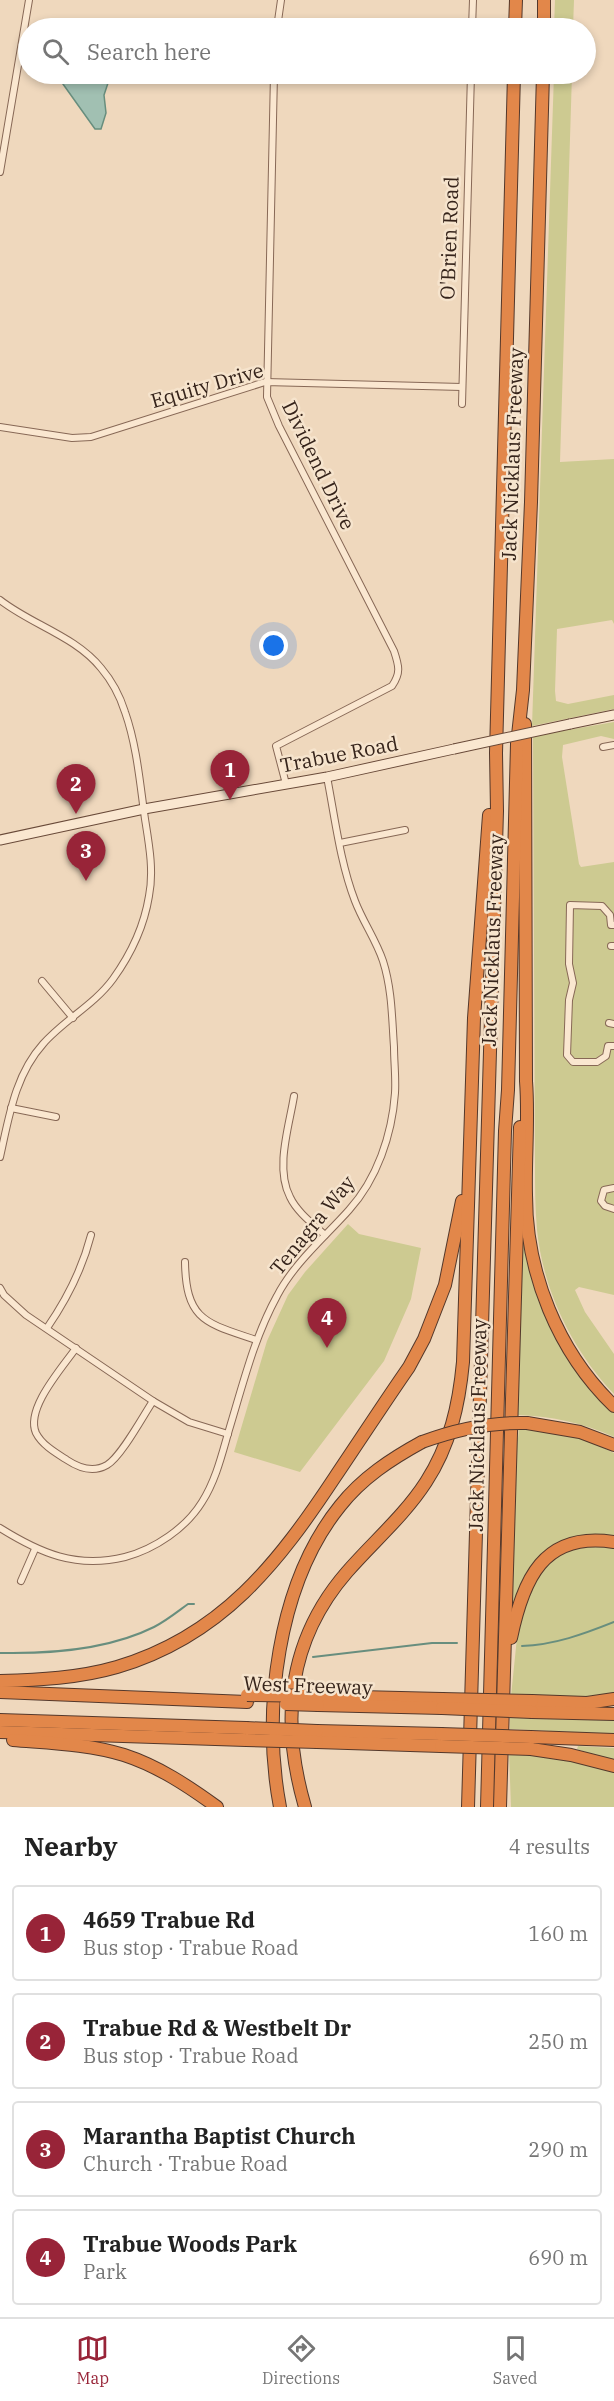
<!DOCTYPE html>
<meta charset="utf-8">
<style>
:root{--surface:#fff;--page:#f6f6f6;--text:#222;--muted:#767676;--line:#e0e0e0;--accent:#982438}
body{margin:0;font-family:"IBM Plex Serif",serif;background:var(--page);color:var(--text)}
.you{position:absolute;left:274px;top:646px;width:21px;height:21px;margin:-15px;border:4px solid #fff;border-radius:50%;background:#1a73e8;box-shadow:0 0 0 9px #1a73e833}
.badge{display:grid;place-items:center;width:39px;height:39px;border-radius:50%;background:var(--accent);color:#fff;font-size:20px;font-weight:700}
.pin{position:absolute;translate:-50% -50px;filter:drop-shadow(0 2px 3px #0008)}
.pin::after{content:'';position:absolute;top:32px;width:21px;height:18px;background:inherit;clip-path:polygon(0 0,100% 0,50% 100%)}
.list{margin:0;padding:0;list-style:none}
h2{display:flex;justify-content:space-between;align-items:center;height:78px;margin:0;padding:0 24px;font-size:26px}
h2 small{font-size:20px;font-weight:400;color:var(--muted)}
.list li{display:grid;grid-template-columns:39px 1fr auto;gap:18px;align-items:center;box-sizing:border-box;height:96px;margin:0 12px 12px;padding:0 12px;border:2px solid var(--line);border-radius:6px}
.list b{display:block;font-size:22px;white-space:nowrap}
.list p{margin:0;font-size:20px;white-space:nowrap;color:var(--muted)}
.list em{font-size:20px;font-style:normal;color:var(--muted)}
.icon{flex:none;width:33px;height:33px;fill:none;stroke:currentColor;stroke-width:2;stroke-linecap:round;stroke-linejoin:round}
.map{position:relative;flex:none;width:614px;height:1807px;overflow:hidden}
.search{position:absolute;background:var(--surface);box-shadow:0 3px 9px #0003;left:18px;right:18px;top:18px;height:66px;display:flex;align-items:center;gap:15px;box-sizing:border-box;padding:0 21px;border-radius:33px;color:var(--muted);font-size:22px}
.sheet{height:510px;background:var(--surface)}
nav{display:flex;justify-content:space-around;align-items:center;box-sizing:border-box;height:84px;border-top:2px solid var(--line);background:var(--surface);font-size:16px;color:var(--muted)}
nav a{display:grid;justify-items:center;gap:3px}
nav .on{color:var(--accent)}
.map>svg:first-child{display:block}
</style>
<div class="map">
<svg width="614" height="1807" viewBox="0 0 614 1807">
<rect width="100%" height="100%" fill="#efd8bd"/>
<g fill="#cdca91">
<polygon points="555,0 574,0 573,28 554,28"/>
<polygon points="554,74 572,74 560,462 614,459 614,624 612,620 557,629 555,691 556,701 568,704 614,695 614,709 532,726"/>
<path d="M614 722V739L601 736 563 745 562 757 579 864 581 867 614 862V1295L579 1287 575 1290 585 1312 614 1354V1394C572 1350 543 1290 537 1230 535 1208 535 1186 535 1165L533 736Z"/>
<polygon points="348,1224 359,1234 421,1248 411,1299 384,1361 300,1472 234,1452 267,1341 288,1295 305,1272"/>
<path d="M521 1228H526L537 1283 597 1393 614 1412V1437C583 1423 552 1416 518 1415Z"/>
<path d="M519 1429C550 1428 586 1438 614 1453V1538L565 1543 515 1605H511L516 1438H518Z"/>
<polygon points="591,1544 614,1546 614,1695 594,1697 511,1696 518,1628 531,1582 552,1559 565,1551"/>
<polygon points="510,1717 614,1720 614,1734 510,1729"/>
<polygon points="578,1746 614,1748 614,1762 577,1749"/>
<polygon points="509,1752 577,1760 614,1771 614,1807 511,1807"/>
</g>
<polygon fill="#a1c0b2" stroke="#688e7e" stroke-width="1.5" points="65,74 111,74 104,95 106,113 101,129 95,129 58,77"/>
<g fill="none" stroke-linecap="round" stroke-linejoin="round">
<g stroke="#688e7e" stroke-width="2">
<path d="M522 1646C554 1645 584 1634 614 1622"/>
<path d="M0 1653C51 1654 108 1650 154 1627 166 1621 177 1612 188 1604H194"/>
<polyline points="313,1657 432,1643 457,1643"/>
</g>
<g stroke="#876856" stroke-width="8">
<g id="street">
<polyline points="277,28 281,0"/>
<polyline points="472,28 473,0"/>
<path d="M274 74 267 397 279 426 394 651C399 666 401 673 392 686L276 746 286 784"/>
<polyline points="0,172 29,0"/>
<polyline points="462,404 471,74"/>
<polyline points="0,427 72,438 91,437 265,382 462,387"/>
<path d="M0 600C32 625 75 636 101 668 112 681 120 696 125 712 137 746 140 784 145 819 149 844 154 871 149 896 144 927 131 954 113 979 94 1005 64 1020 43 1044 15 1075 9 1117 0 1157"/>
<polyline points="603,747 614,745"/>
<polyline points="340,843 405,830"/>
<polyline points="614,925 611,925 610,915 602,906 570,905 569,964 573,983 569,1000 567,1055 573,1062 597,1062 606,1056 608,1046 614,1046"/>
<polyline points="611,946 614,946"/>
<polyline points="42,981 73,1018"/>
<polyline points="609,1023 614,1024"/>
<path d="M294 1096C289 1127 275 1168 290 1197 297 1212 313 1224 325 1235"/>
<polyline points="11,1108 56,1117"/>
<polyline points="614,1188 604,1190 601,1201 605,1206 614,1209"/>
<path d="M185 1262C186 1321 206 1323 256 1340"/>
<polyline points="0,1288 4,1295 26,1315 153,1401 189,1422 228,1434"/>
<path d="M47 1328C67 1299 82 1270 91 1235"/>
<path d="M76 1348C62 1368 25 1409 36 1433 42 1445 56 1453 67 1460 79 1468 93 1473 107 1465 121 1457 143 1416 153 1401"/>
<path d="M0 1528C40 1553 76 1569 125 1557 155 1549 186 1528 202 1502 216 1480 222 1454 229 1430 243 1384 254 1338 277 1296 294 1263 325 1237 349 1210 377 1179 392 1135 395 1093 396 1078 394 1062 394 1047 392 1019 392 989 383 961 376 940 363 922 355 901 340 862 335 818 327 777"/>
<polyline points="21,1581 35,1549"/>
</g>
</g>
<g stroke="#694a39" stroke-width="11">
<g id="secondary">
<polyline points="570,724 614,715"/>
<polyline points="0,840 144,809 327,777 454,749"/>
</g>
</g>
<g stroke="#54382b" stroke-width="14">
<g id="highway">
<polyline points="515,28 516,0"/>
<polyline points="544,28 544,0"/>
<path d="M525 724 526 1081C529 1119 525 1157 526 1195 526 1273 558 1352 614 1406"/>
<polyline points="527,1423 580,1432 614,1445"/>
<path d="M511 1638C523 1580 543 1531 614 1542"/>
<path d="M0 1681C39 1680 79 1678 117 1667 222 1636 278 1563 335 1477 360 1440 384 1403 409 1367L424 1339 445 1285 462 1201"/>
<polyline points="0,1692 247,1702"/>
<polyline points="319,1696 442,1699"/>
<polyline points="532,1701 587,1703 614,1699"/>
<polyline points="318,1705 442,1708"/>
<polyline points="532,1712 614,1714"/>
<polyline points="0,1720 246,1728"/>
<polyline points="317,1731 441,1734"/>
<polyline points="0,1732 246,1740"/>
<polyline points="531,1737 614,1740"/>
<path d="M13 1740C49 1743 89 1744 124 1755 158 1766 188 1786 217 1807"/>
<polyline points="317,1742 441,1746"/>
<polyline points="531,1749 571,1755 614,1766"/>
<path d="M280 1807C262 1712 277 1584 340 1506 362 1478 391 1459 422 1442"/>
<path d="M305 1807C280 1721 287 1641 347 1572 373 1542 404 1516 426 1482 450 1445 459 1405 463 1362L474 1018 489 815"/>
<polyline points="468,1807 497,811 496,753 514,74"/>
<polyline points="487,1807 505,1131 508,1090 517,744 523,690 531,502 543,74"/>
<polyline points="500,1807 520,1127"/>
</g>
</g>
<use href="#street" stroke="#fae7d0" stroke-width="6"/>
<use href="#secondary" stroke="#fae7d0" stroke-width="9"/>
<use href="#highway" stroke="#e2874a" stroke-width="12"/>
<g stroke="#694a39" stroke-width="11" stroke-linecap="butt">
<polyline id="secondary-bridge" points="454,749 570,724"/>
</g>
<g stroke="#54382b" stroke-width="14" stroke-linecap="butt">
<g id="highway-bridge">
<path d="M422 1442C457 1429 490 1422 527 1423"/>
<polyline points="247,1695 319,1696"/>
<polyline points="442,1699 532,1701"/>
<polyline points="286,1704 318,1705"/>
<polyline points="442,1708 532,1712"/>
<polyline points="246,1728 317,1731"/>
<polyline points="441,1734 531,1737"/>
<polyline points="246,1740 317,1742"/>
<polyline points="441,1746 531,1749"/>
</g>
</g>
<use href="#secondary-bridge" stroke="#fae7d0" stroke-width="9"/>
<use href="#highway-bridge" stroke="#e2874a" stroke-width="12"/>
</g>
<g text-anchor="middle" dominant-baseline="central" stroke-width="5" stroke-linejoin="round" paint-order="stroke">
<g font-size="20" fill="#36241b" stroke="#f6e4cd">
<text transform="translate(449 238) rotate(-88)">O'Brien Road</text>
<text transform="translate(207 385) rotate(-16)">Equity Drive</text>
<text transform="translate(512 454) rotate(-88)">Jack Nicklaus Freeway</text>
<text transform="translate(319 465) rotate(64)">Dividend Drive</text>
<text transform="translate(339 754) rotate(-11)">Trabue Road</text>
<text transform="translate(492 940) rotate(-88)">Jack Nicklaus Freeway</text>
<text transform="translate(312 1225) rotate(-51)">Tenagra Way</text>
<text transform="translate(477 1425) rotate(-89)">Jack Nicklaus Freeway</text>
<text transform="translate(308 1685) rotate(2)">West Freeway</text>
</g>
</g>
</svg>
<div class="you"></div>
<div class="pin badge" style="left:230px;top:800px">1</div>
<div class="pin badge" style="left:76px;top:814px">2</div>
<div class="pin badge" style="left:86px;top:881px">3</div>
<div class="pin badge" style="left:327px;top:1348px">4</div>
<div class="search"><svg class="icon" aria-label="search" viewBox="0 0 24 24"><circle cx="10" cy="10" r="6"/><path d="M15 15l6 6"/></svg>Search here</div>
</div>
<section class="sheet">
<h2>Nearby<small>4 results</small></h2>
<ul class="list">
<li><span class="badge">1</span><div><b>4659 Trabue Rd</b><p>Bus stop · Trabue Road</p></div><em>160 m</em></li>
<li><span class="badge">2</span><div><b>Trabue Rd &amp; Westbelt Dr</b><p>Bus stop · Trabue Road</p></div><em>250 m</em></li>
<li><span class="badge">3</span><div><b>Marantha Baptist Church</b><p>Church · Trabue Road</p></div><em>290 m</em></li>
<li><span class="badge">4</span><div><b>Trabue Woods Park</b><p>Park</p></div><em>690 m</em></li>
</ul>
</section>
<nav>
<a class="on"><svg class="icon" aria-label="map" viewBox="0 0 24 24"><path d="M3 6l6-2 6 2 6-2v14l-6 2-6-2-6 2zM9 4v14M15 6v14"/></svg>Map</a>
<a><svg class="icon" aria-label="directions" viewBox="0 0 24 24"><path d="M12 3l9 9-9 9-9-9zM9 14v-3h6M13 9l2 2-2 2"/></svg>Directions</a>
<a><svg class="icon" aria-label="saved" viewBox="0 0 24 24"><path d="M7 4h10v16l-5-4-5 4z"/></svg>Saved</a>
</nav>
